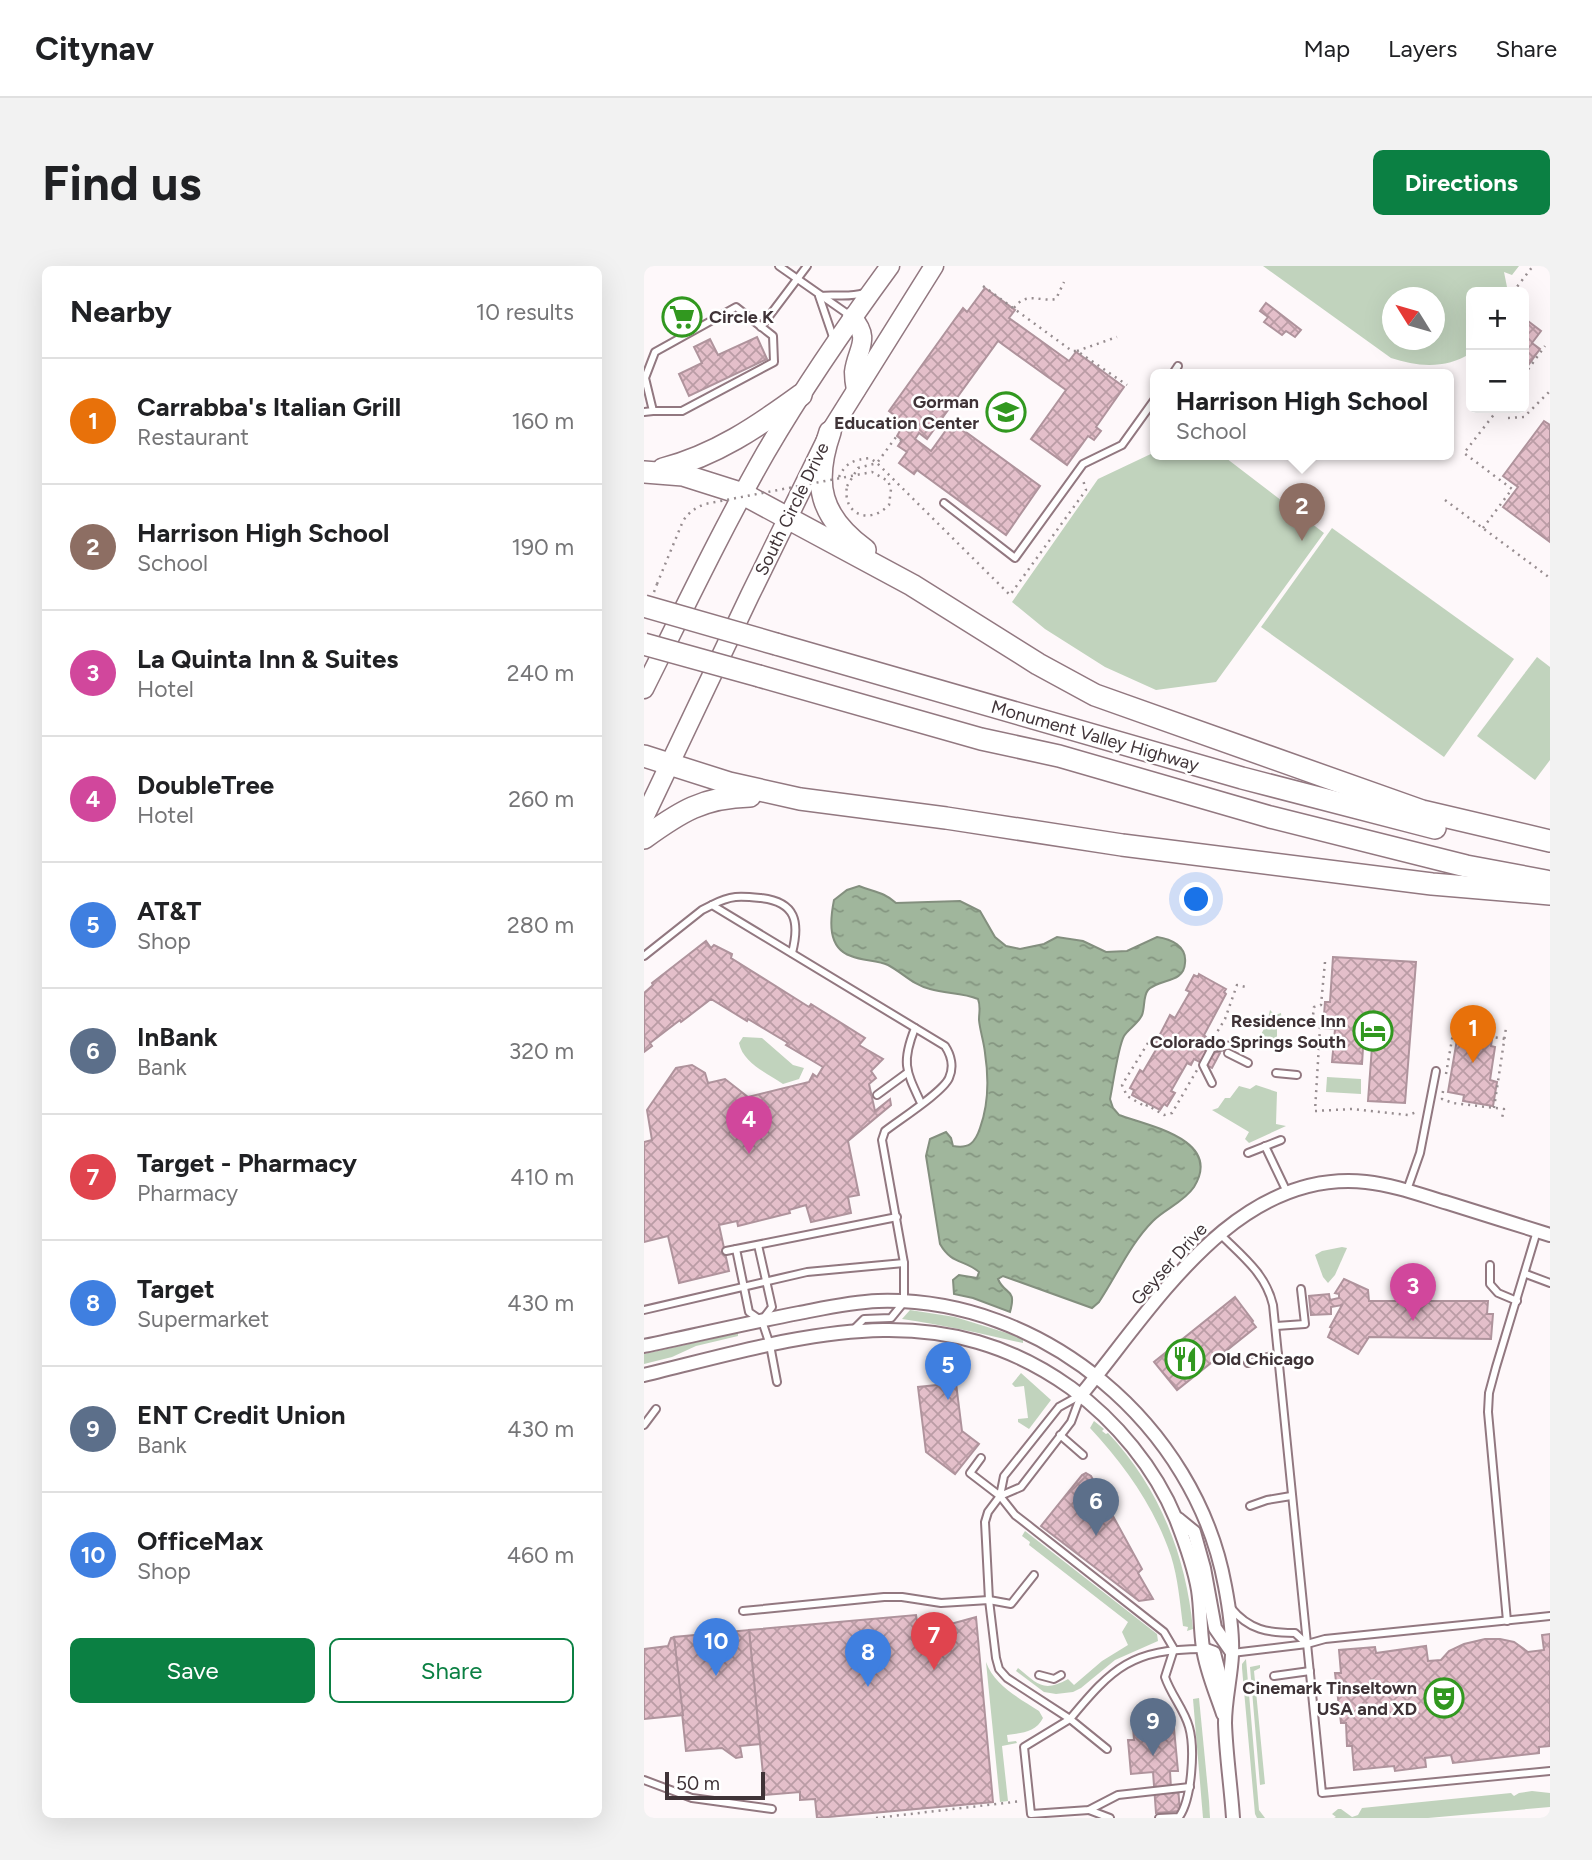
<!DOCTYPE html>
<meta charset="utf-8">
<style>
:root{--surface:#fff;--page:#f2f2f2;--text:#202124;--muted:#757577;--line:#e0e0e0;--accent:#0b8043}
body{margin:0;font-family:Figtree,sans-serif;background:var(--page);color:var(--text)}
.controls{position:absolute;right:21px;top:21px;display:grid;overflow:hidden;border-radius:10px;box-shadow:0 7px 28px #0002}
.controls button{width:63px;height:63px;display:grid;place-items:center;padding:0;border:0;border-bottom:2px solid var(--line);background:var(--surface);color:var(--text);font:35px sans-serif}
.compass{position:absolute;left:738px;top:21px;width:63px;height:63px;border-radius:50%;background:var(--surface);box-shadow:0 7px 28px #0002;rotate:307deg}
.scale{position:absolute;left:21px;bottom:18px;width:100px;box-sizing:border-box;padding-left:7px;border:4px solid #3f3337;border-top:0;font-size:19px;line-height:24px;white-space:nowrap;color:#3f3337;-webkit-text-stroke:5px #fff;paint-order:stroke}
.you{position:absolute;left:553px;top:634px;width:24px;height:24px;margin:-18px;border:5px solid #fff;border-radius:50%;background:#1a73e8;box-shadow:0 0 0 10px #1a73e833}
.badge{display:grid;place-items:center;width:46px;height:46px;border-radius:50%;background:var(--accent);color:#fff;font-size:23px;font-weight:700}
.pin{position:absolute;translate:-50% -58px;filter:drop-shadow(0 2px 4px #0008)}
.pin::after{content:'';position:absolute;top:37px;width:24px;height:21px;background:inherit;clip-path:polygon(0 0,100% 0,50% 100%)}
.popup{position:absolute;left:506px;top:103px;width:304px;height:91px;box-sizing:border-box;display:grid;place-content:center;border-radius:10px;background:var(--surface);filter:drop-shadow(0 2px 5px #0005);font-size:23px;white-space:nowrap;color:var(--muted)}
.popup b{font-size:26px;color:var(--text)}
.popup::after{content:'';position:absolute;left:50%;top:100%;margin-left:-14px;border:14px solid transparent;border-top-color:var(--surface)}
.list{margin:0;padding:0;list-style:none}
h2{display:flex;justify-content:space-between;align-items:center;height:91px;margin:0;padding:0 28px;font-size:30px}
h2 small{font-size:23px;font-weight:400;color:var(--muted)}
.list li{display:grid;grid-template-columns:46px 1fr auto;gap:21px;align-items:center;box-sizing:border-box;height:126px;padding:0 28px;border-top:2px solid var(--line)}
.list b{display:block;font-size:26px;white-space:nowrap}
.list p{margin:0;font-size:23px;white-space:nowrap;color:var(--muted)}
.list em{font-size:23px;font-style:normal;color:var(--muted)}
.actions{display:flex;gap:14px;padding:21px 28px}
.actions a{flex:1;padding:16px 0;border:2px solid var(--accent);border-radius:10px;text-align:center;font-size:24px;color:var(--accent)}
.actions .main{background:var(--accent);color:#fff}
.map{position:relative;flex:none;width:906px;height:1552px;overflow:hidden;border-radius:10px}
header{display:flex;align-items:center;gap:42px;box-sizing:border-box;height:98px;padding:0 35px;background:var(--surface);border-bottom:2px solid var(--line)}
header strong{font-size:33px}
nav{display:flex;gap:38px;margin-inline-start:auto;font-size:24px}
.intro{display:flex;align-items:center;justify-content:space-between;box-sizing:border-box;height:168px;padding:0 42px}
h1{margin:0;font-size:49px}
.button{padding:18px 32px;border-radius:10px;background:var(--accent);color:#fff;font-size:24px;font-weight:700}
main{display:flex;gap:42px;padding:0 42px}
aside{flex:1;background:var(--surface);border-radius:10px;box-shadow:0 7px 28px #0002}
.map>svg:first-child{display:block}
</style>
<header>
<strong>Citynav</strong>
<nav><a>Map</a><a>Layers</a><a>Share</a></nav>
</header>
<div class="intro"><h1>Find us</h1><a class="button">Directions</a></div>
<main>
<aside>
<h2>Nearby<small>10 results</small></h2>
<ul class="list">
<li><span class="badge" style="background:#e8710a">1</span><div><b>Carrabba's Italian Grill</b><p>Restaurant</p></div><em>160 m</em></li>
<li><span class="badge" style="background:#8d6e63">2</span><div><b>Harrison High School</b><p>School</p></div><em>190 m</em></li>
<li><span class="badge" style="background:#d1479c">3</span><div><b>La Quinta Inn &amp; Suites</b><p>Hotel</p></div><em>240 m</em></li>
<li><span class="badge" style="background:#d1479c">4</span><div><b>DoubleTree</b><p>Hotel</p></div><em>260 m</em></li>
<li><span class="badge" style="background:#3f7fe0">5</span><div><b>AT&amp;T</b><p>Shop</p></div><em>280 m</em></li>
<li><span class="badge" style="background:#5c6f8a">6</span><div><b>InBank</b><p>Bank</p></div><em>320 m</em></li>
<li><span class="badge" style="background:#e0444e">7</span><div><b>Target - Pharmacy</b><p>Pharmacy</p></div><em>410 m</em></li>
<li><span class="badge" style="background:#3f7fe0">8</span><div><b>Target</b><p>Supermarket</p></div><em>430 m</em></li>
<li><span class="badge" style="background:#5c6f8a">9</span><div><b>ENT Credit Union</b><p>Bank</p></div><em>430 m</em></li>
<li><span class="badge" style="background:#3f7fe0">10</span><div><b>OfficeMax</b><p>Shop</p></div><em>460 m</em></li>
</ul>
<div class="actions"><a class="main">Save</a><a>Share</a></div>
</aside>
<div class="map">
<svg width="906" height="1552" viewBox="0 0 906 1552">
<defs>
<pattern id="water-ripples" width="26" height="14" patternUnits="userSpaceOnUse" patternTransform="scale(1.75)"><rect width="26" height="14" fill="#a0b69c"/><path d="M2 4q2-2 4 0t4 0M15 11q2-2 4 0t4 0" fill="none" stroke="#849580"/></pattern>
<pattern id="building-cross-hatch" width="8" height="8" patternUnits="userSpaceOnUse" patternTransform="scale(1.75)"><rect width="8" height="8" fill="#e4bfca"/><path d="M0 0l8 8M0 8l8-8" fill="none" stroke="#ba9ca5"/></pattern>
</defs>
<rect width="100%" height="100%" fill="#fef8fa"/>
<g fill="#c1d3bd" fill-rule="evenodd">
<path d="M619 0H875L868 9 860 6 864 26H827V87C802 103 774 101 747 92ZM748 32H790V74H748Z"/>
<polygon points="511,186 511,189 578,189 680,267 572,416 512,424 461,401 401,363 368,336 454,213"/>
<polygon points="688,262 870,393 800,491 617,361"/>
<polygon points="893,391 906,401 906,494 891,514 833,470"/>
<polygon points="626,744 631,749 637,747 638,757 633,758 633,773 622,784 611,780 623,757"/>
<path d="M99 771 118 772 149 799 160 802 155 813 139 818C123 807 99 797 95 777Z"/>
<polygon points="683,811 717,813 717,828 682,826"/>
<polygon points="612,819 633,826 632,858 642,860 605,877 601,873 605,866 568,844 574,842 581,832 586,832 595,820 606,823"/>
<polygon points="698,981 703,982 691,1009 684,1017 679,1011 671,989 678,985"/>
<path d="M266 1044 311 1051 379 1072V1077C339 1068 299 1059 258 1053Z"/>
<polygon points="94,1067 94,1070 52,1080 28,1091 0,1098 0,1088"/>
<polygon points="377,1107 407,1134 385,1163 374,1156 374,1153 384,1152 380,1120 371,1121 368,1118"/>
<path d="M450 1155 460 1163 458 1165 462 1168 464 1167C515 1221 542 1289 549 1363L543 1365 544 1361 539 1360C536 1337 534 1312 527 1290 510 1240 481 1200 446 1162Z"/>
<path d="M381 1265 513 1368 514 1375 471 1394 437 1422 429 1426 412 1428 400 1426 372 1405 374 1402C394 1418 399 1427 424 1413L430 1419 458 1395 484 1379 478 1366 484 1356 385 1279 386 1276 378 1270Z"/>
<polygon points="602,1393 615,1544 621,1552 613,1552 611,1548 598,1402 598,1398"/>
<path d="M342 1396C350 1419 375 1432 395 1445L399 1452C392 1466 378 1467 363 1469L364 1476 372 1475 373 1477 358 1480 364 1535 356 1536Z"/>
<polygon points="616,1399 616,1402 610,1405 621,1518 616,1519 606,1401"/>
<polygon points="555,1432 565,1535 566,1552 559,1552 549,1433"/>
<polygon points="888,1525 906,1527 906,1541 784,1552 690,1552 692,1551 688,1548 694,1543 697,1543 708,1551 714,1549 718,1542 867,1527 870,1530 875,1527"/>
</g>
<path fill="url(#water-ripples)" stroke="#838f7e" stroke-width="2" d="M215 620C230 626 240 626 252 637L316 635 336 645 351 671 362 680 376 683 400 678 413 671 439 675 462 686 483 685 513 671C527 673 543 680 541 697 540 718 515 712 504 724 499 730 501 742 498 749 494 758 485 762 480 770 474 781 469 819 466 833L469 842 475 849C506 860 579 874 550 921 540 936 521 943 509 955 486 978 473 1009 455 1036L448 1042 359 1010 354 1013C361 1030 373 1021 366 1046L329 1032 310 1028 309 1014 315 1009 333 1012 335 1006C320 993 308 999 296 978L282 890 286 873 302 866 307 872 309 880C325 883 331 877 336 862 345 837 345 813 341 787 340 776 336 765 335 754 335 746 337 741 334 733 318 726 302 728 286 723 269 719 259 707 244 699 233 694 219 695 207 690 183 682 186 654 190 634L203 624Z"/>
<g fill="url(#building-cross-hatch)" stroke="#af939c" stroke-width="2">
<polygon points="341,22 371,44 365,52 425,95 432,86 480,121 452,161 457,165 450,174 444,170 423,199 387,173 422,124 354,75 283,173 275,167 271,173 287,185 308,156 396,220 362,269 273,204 270,208 255,197 263,186 254,180 258,174 253,170 257,163 250,158 254,152 245,145 319,42 323,46"/>
<polygon points="622,37 657,64 651,71 642,65 638,69 620,56 624,51 616,45"/>
<polygon points="45,38 52,48 30,63 23,54"/>
<polygon points="880,52 897,65 888,77 896,83 880,105"/>
<polygon points="113,71 123,93 45,130 35,108 58,97 50,81 66,73 74,89"/>
<polygon points="900,155 906,159 906,276 859,241 874,221 859,210"/>
<polygon points="62,675 67,682 70,679 88,688 87,692 165,741 167,738 221,772 215,779 239,793 227,805 232,812 225,818 231,845 246,833 247,839 204,875 215,929 204,931 207,947 167,956 162,939 145,944 146,947 94,960 93,955 75,959 85,1005 35,1017 24,970 0,976 0,876 8,874 3,844 32,802 48,799 61,807 64,817 81,813 104,831 165,816 169,808 173,811 179,801 142,779 144,777 104,753 103,755 67,733 37,756 36,754 6,777 8,780 0,786 0,727 9,719 8,717"/>
<polygon points="689,691 772,696 761,837 724,835 729,767 720,766 718,798 688,796 691,763 679,762 681,736 686,736"/>
<polygon points="555,708 582,723 580,726 582,728 560,769 562,771 558,778 576,787 568,802 550,793 547,799 543,797 527,825 531,827 523,840 520,838 516,844 488,829 490,824 486,822 496,804 499,806 513,782 510,780 526,749 531,752 546,726 542,724 550,709 554,711"/>
<polygon points="816,756 829,758 827,770 848,773 847,780 851,781 846,814 853,816 849,840 819,835 820,829 804,826"/>
<polygon points="700,1013 724,1024 725,1035 844,1035 843,1048 849,1048 847,1073 725,1071 714,1088 684,1071 688,1062 686,1061 698,1039 687,1041 687,1048 667,1049 665,1030 685,1028 686,1034 695,1032 695,1028 691,1027"/>
<polygon points="591,1031 609,1055 608,1056 612,1061 533,1124 510,1096"/>
<polygon points="312,1117 318,1165 335,1178 311,1208 282,1186 274,1121"/>
<polygon points="442,1207 447,1210 498,1303 494,1307 509,1333 495,1335 397,1260 438,1209"/>
<polygon points="272,1349 274,1362 303,1359 332,1351 349,1536 173,1552 171,1533 156,1534 156,1526 121,1529 105,1364"/>
<polygon points="105,1364 116,1478 96,1480 98,1491 92,1492 78,1482 42,1485 30,1371"/>
<polygon points="906,1368 906,1480 895,1481 895,1487 809,1497 807,1489 781,1492 782,1501 751,1505 750,1500 710,1504 708,1480 703,1480 702,1457 697,1457 691,1407 697,1407 695,1384 731,1381 732,1387 782,1380 784,1395 797,1394 805,1385 820,1378 841,1373 856,1373 870,1376 884,1386 900,1384 898,1369"/>
<polygon points="30,1371 39,1449 0,1453 0,1383 24,1380 27,1372"/>
<polygon points="529,1452 534,1505 526,1505 527,1522 534,1521 536,1545 512,1547 509,1506 487,1508 484,1474 490,1474 489,1461 504,1460 504,1454"/>
</g>
<g fill="none" stroke-linecap="round" stroke-linejoin="round">
<g stroke="#927880" stroke-width="10">
<g id="service">
<polyline points="135,0 208,51"/>
<polyline points="175,30 189,71"/>
<path d="M176 30C191 28 204 32 220 27"/>
<polyline points="117,61 163,0"/>
<polyline points="528,109 534,100"/>
<polyline points="0,146 9,145 1,112 11,86 92,41 129,70 130,96 38,145 9,145"/>
<polyline points="300,237 371,292 439,198 478,179 511,133"/>
<path d="M68 639C87 629 96 630 117 632 152 636 156 656 148 687"/>
<path d="M0 690 58 644 68 639 301 780C307 789 310 801 305 812 299 826 255 854 241 865L238 874 260 997V1036L247 1052 220 1053 209 1064"/>
<path d="M271 762C257 797 262 805 277 837"/>
<polyline points="584,787 604,797"/>
<polyline points="632,807 653,809"/>
<polyline points="568,817 559,799 568,782 589,779"/>
<polyline points="233,829 263,807"/>
<polyline points="621,880 643,926"/>
<polyline points="604,887 637,874"/>
<polyline points="763,924 776,887 792,805"/>
<path d="M577 969C598 990 622 1008 629 1039L678 1527 906 1505"/>
<polyline points="114,979 128,1041 119,1053"/>
<polyline points="92,983 105,1046 118,1055 126,1079 133,1116"/>
<polyline points="82,985 253,951"/>
<polyline points="846,999 846,1018 854,1027 873,1035"/>
<polyline points="882,1008 906,1017"/>
<polyline points="0,1044 163,1006 260,997"/>
<polyline points="632,1060 661,1058 657,1023"/>
<polyline points="604,1097 634,1088"/>
<path d="M435 1130 415 1141 360 1210 356 1230 344 1246 341 1256 345 1334 352 1392 355 1403 363 1412 426 1453C469 1401 488 1383 559 1383"/>
<polyline points="0,1159 12,1143"/>
<polyline points="416,1169 439,1189"/>
<path d="M337 1192 326 1207 356 1230 371 1249 384 1259 520 1366 530 1383 521 1411C527 1429 540 1443 545 1461 551 1482 548 1533 535 1551L515 1552"/>
<polyline points="356,1230 377,1221 427,1156 437,1129"/>
<polyline points="606,1240 623,1234 647,1230"/>
<path d="M587 1342C605 1364 624 1367 651 1367L663 1378"/>
<polyline points="99,1345 240,1331 258,1331 297,1337 345,1334 367,1338 390,1309"/>
<polyline points="863,1355 844,1146 845,1127 852,1101 893,965"/>
<polyline points="588,1387 663,1378 681,1373 906,1350"/>
<polyline points="395,1409 410,1413 417,1409"/>
<polyline points="630,1410 666,1405"/>
<polyline points="463,1483 426,1453 380,1481 387,1548 445,1544 474,1529 546,1521"/>
<polyline points="0,1514 48,1532 128,1543"/>
<polyline points="445,1544 466,1552"/>
</g>
</g>
<g stroke="#927880" stroke-width="16">
<g id="minor">
<path d="M0 1080C52 1069 103 1057 155 1047 181 1042 207 1036 234 1035 399 1030 552 1160 581 1320 585 1341 589 1367 588 1389 587 1411 581 1434 581 1457 582 1489 587 1521 589 1552"/>
<path d="M0 1109C150 1073 289 1023 427 1122 472 1155 511 1202 532 1253 541 1276 550 1300 554 1324 557 1343 556 1363 559 1382 562 1404 572 1427 579 1448"/>
<path d="M437 1129C509 1042 591 902 722 916 750 919 777 929 804 937 838 948 872 958 906 969"/>
<polyline points="534,1253 550,1266 560,1302 571,1362 587,1385"/>
<polyline points="559,1383 570,1387 580,1426"/>
</g>
</g>
<g stroke="#927880" stroke-width="21">
<g id="primary">
<path d="M208 51C228 74 213 82 210 106 210 112 211 119 212 124"/>
<path d="M0 423C40 343 78 263 122 186 160 121 202 60 246 0"/>
<polyline points="0,552 106,329 186,166 290,0"/>
</g>
</g>
<g stroke="#927880" stroke-width="24">
<g id="motorway">
<path d="M186 166C168 218 176 251 221 284"/>
<path d="M19 203C72 189 113 161 157 129"/>
<polyline points="0,206 39,209 99,228 268,319 394,398 451,429 778,545 906,575"/>
<polyline points="132,378 598,512 791,562"/>
<polyline points="115,410 337,473 415,490 626,551 822,600 902,615"/>
<polyline points="0,490 85,517 156,533 302,552 478,579 788,618 906,628"/>
<path d="M0 572C36 546 59 531 106 530"/>
</g>
</g>
<g stroke="#978d90" stroke-width="2.5" stroke-dasharray="2 5" stroke-linecap="butt">
<polyline points="339,20 428,85 433,85 483,119"/>
<polyline points="869,26 889,0"/>
<path d="M370 42C382 25 396 36 412 33L420 16"/>
<polyline points="433,85 473,71"/>
<polyline points="880,109 901,80"/>
<polyline points="864,152 880,151 906,125"/>
<path d="M195 211C202 196 210 194 226 192L233 197 252 171 257 174"/>
<polyline points="203,220 214,202 233,197 366,329 442,224 439,214"/>
<polyline points="801,234 906,312"/>
<polyline points="839,262 868,223 820,187 855,142"/>
<polyline points="10,326 13,318"/>
<polyline points="681,696 677,739 670,741 668,758 675,759 676,762 671,845 708,843 764,849 773,846"/>
<polyline points="831,768 861,773"/>
<polyline points="570,771 581,753 593,719 602,721"/>
<polyline points="504,777 478,819 483,830 502,841 503,839 520,849 528,847 553,804"/>
<polyline points="802,808 811,756"/>
<polyline points="799,825 798,833 809,837 860,843 858,852"/>
<polyline points="850,842 862,762"/>
<polyline points="232,1552 378,1535"/>
</g>
<use href="#service" stroke="#fff" stroke-width="6"/>
<use href="#minor" stroke="#fff" stroke-width="12"/>
<use href="#primary" stroke="#fff" stroke-width="18"/>
<use href="#motorway" stroke="#fff" stroke-width="21"/>
<g stroke="#927880" stroke-width="24" stroke-linecap="butt">
<g id="motorway-bridge">
<polyline points="0,340 132,378"/>
<polyline points="0,378 115,410"/>
</g>
</g>
<path stroke="#978d90" stroke-width="2.5" stroke-dasharray="2 5" stroke-linecap="butt" d="M13 318 39 255C45 246 51 242 61 238L228 206 244 215 247 223 245 239C226 259 198 249 203 220"/>
<use href="#motorway-bridge" stroke="#fff" stroke-width="21"/>
</g>
<defs>
<g id="supermarket-ring" transform="scale(2.0125)"><circle r="9.5" fill="#fff" stroke="#31981f" stroke-width="1.5"/><path d="M-6-5.5h2.5l.6 2H6L4.5 2H-2.5L-4.4-4H-6ZM-1.5 3.2a1.3 1.3 0 1 0 .1 0ZM3 3.2a1.3 1.3 0 1 0 .1 0Z" fill="#31981f"/></g>
<g id="school-ring" transform="scale(2.0125)"><circle r="9.5" fill="#fff" stroke="#31981f" stroke-width="1.5"/><path d="M0-5L7-2L0 1L-7-2ZM-4 1L0 2.5L4 1V4Q0 6-4 4Z" fill="#31981f"/></g>
<g id="hotel-ring" transform="scale(2.0125)"><circle r="9.5" fill="#fff" stroke="#31981f" stroke-width="1.5"/><path d="M-6-4.5h1.5V1H6V5H4.5V3h-9V5H-6ZM-4 0a1.8 1.8 0 1 1 3.6 0ZM.5 0V-2.5h3Q6-2.5 6 0Z" fill="#31981f"/></g>
<g id="restaurant-ring" transform="scale(2.0125)"><circle r="9.5" fill="#fff" stroke="#31981f" stroke-width="1.5"/><path d="M-5-6h1v4h1v-4h1v4h1v-4h1v5L-1.5 .5V6h-2V.5L-5-1ZM5-6V6H3V1.5H1.5Q1.5-4 5-6Z" fill="#31981f"/></g>
<g id="theatre-ring" transform="scale(2.0125)"><circle r="9.5" fill="#fff" stroke="#31981f" stroke-width="1.5"/><path d="M-5-5.5Q0-4 5-5.5V0Q5 5 0 6Q-5 5-5 0ZM-3.3-2.5H-1v1.5H-3.3ZM1-2.5H3.3v1.5H1ZM-2.8 1Q0 5.5 2.8 1Z" fill="#31981f"/></g>
</defs>
<g fill-rule="evenodd">
<use href="#supermarket-ring" x="38" y="51"/>
<use href="#school-ring" x="362" y="146"/>
<use href="#hotel-ring" x="729" y="765"/>
<use href="#restaurant-ring" x="541" y="1093"/>
<use href="#theatre-ring" x="800" y="1432"/>
</g>
<g text-anchor="middle" dominant-baseline="central" stroke-width="5" stroke-linejoin="round" paint-order="stroke">
<g font-size="18" font-weight="bold" fill="#3f3337" stroke="#fff" text-anchor="end">
<text x="65" y="51" text-anchor="start">Circle K</text>
<text x="335" y="136">Gorman<tspan x="335" dy="21">Education Center</tspan></text>
<text x="702" y="755">Residence Inn<tspan x="702" dy="21">Colorado Springs South</tspan></text>
<text x="568" y="1093" text-anchor="start">Old Chicago</text>
<text x="773" y="1422">Cinemark Tinseltown<tspan x="773" dy="21">USA and XD</tspan></text>
</g>
<g font-size="18" fill="#3f3337" stroke="#fff">
<text transform="translate(148 243) rotate(-64)">South Circle Drive</text>
<text transform="translate(451 470) rotate(16)">Monument Valley Highway</text>
<text transform="translate(525 998) rotate(-48)">Geyser Drive</text>
</g>
</g>
</svg>
<div class="controls">
<button>+</button>
<button>−</button>
</div>
<svg class="compass" viewBox="-18 -18 36 36"><path d="M0-13l5 13h-10z" fill="#e53935"/><path d="M0 13l5-13h-10z" fill="#757577"/></svg>
<div class="scale">50 m</div>
<div class="you"></div>
<div class="pin badge" style="left:829px;top:797px;background:#e8710a">1</div>
<div class="pin badge" style="left:658px;top:275px;background:#8d6e63">2</div>
<div class="popup"><b>Harrison High School</b>School</div>
<div class="pin badge" style="left:769px;top:1055px;background:#d1479c">3</div>
<div class="pin badge" style="left:105px;top:888px;background:#d1479c">4</div>
<div class="pin badge" style="left:304px;top:1134px;background:#3f7fe0">5</div>
<div class="pin badge" style="left:452px;top:1270px;background:#5c6f8a">6</div>
<div class="pin badge" style="left:290px;top:1404px;background:#e0444e">7</div>
<div class="pin badge" style="left:224px;top:1421px;background:#3f7fe0">8</div>
<div class="pin badge" style="left:509px;top:1490px;background:#5c6f8a">9</div>
<div class="pin badge" style="left:72px;top:1410px;background:#3f7fe0">10</div>
</div>
</main>
